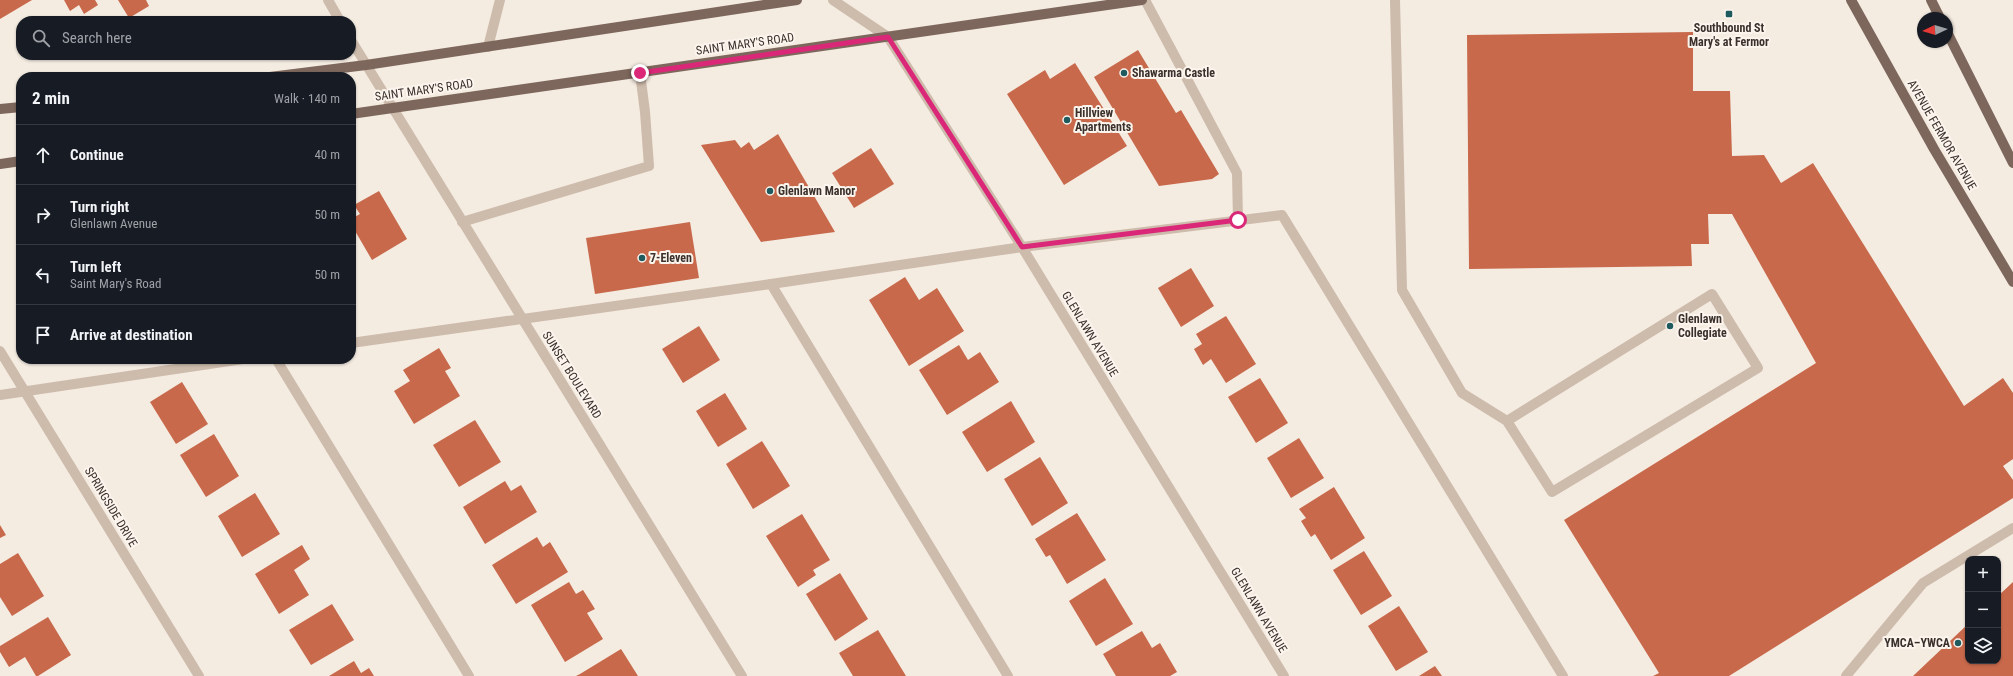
<!DOCTYPE html>
<meta charset="utf-8">
<style>
:root{--surface:#171b24;--page:#242831;--text:#f1f3f6;--muted:#9ea1a6;--line:#363941}
body{margin:0;font-family:"Roboto Condensed",sans-serif;background:var(--page);color:var(--text)}
.controls{position:absolute;right:12px;bottom:12px;display:grid;overflow:hidden;border-radius:8px;box-shadow:0 1px 3px #0004}
.controls button{width:36px;height:36px;display:grid;place-items:center;padding:0;border:0;border-bottom:1px solid var(--line);background:var(--surface);color:var(--text);font:20px sans-serif}
.compass{position:absolute;left:1917px;top:12px;width:36px;height:36px;border-radius:50%;background:var(--surface);box-shadow:0 1px 3px #0004;rotate:266deg}
.stop{position:absolute;width:12px;height:12px;margin:-9px;border:3px solid #db2777;border-radius:50%;background:#fff}
.stop.end{background:#db2777;border-color:#fff;box-shadow:0 1px 4px #0008}
.list{margin:0;padding:0;list-style:none}
h2{display:flex;justify-content:space-between;align-items:center;height:52px;margin:0;padding:0 16px;font-size:17px}
h2 small{font-size:13px;font-weight:400;color:var(--muted)}
.list li{display:grid;grid-template-columns:26px 1fr auto;gap:12px;align-items:center;box-sizing:border-box;height:60px;padding:0 16px;border-top:1px solid var(--line)}
.list b{display:block;font-size:15px;white-space:nowrap}
.list p{margin:0;font-size:13px;white-space:nowrap;color:var(--muted)}
.list em{font-size:13px;font-style:normal;color:var(--muted)}
.icon{flex:none;width:22px;height:22px;fill:none;stroke:currentColor;stroke-width:2;stroke-linecap:round;stroke-linejoin:round}
.map{position:relative;flex:none;width:2013px;height:676px;overflow:hidden}
.search{position:absolute;background:var(--surface);box-shadow:0 1px 3px #0004;left:16px;top:16px;width:340px;height:44px;display:flex;align-items:center;gap:10px;box-sizing:border-box;padding:0 14px;border-radius:16px;color:var(--muted);font-size:15px}
.panel{position:absolute;background:var(--surface);box-shadow:0 1px 3px #0004;left:16px;top:72px;width:340px;height:292px;border-radius:16px}
.map>svg:first-child{display:block}
</style>
<div class="map">
<svg width="2013" height="676" viewBox="0 0 2013 676">
<rect width="100%" height="100%" fill="#f4ebe1"/>
<g fill="#c8694b">
<polygon points="0,0 32,0 0,19"/>
<polygon points="64,0 95,0 98,5 84,14 79,5 70,11"/>
<polygon points="118,0 146,0 149,6 129,18"/>
<polygon points="1693,32 1693,91 1730,91 1732,156 1764,155 1781,183 1813,163 1964,406 2003,378 2013,393 2013,459 2003,466 2013,480 2013,498 1729,676 1653,676 1659,673 1564,520 1816,363 1732,214 1708,214 1709,244 1691,244 1692,266 1469,269 1467,35"/>
<polygon points="1138,50 1176,113 1181,110 1219,174 1212,179 1159,186 1094,77"/>
<polygon points="1075,63 1127,146 1064,185 1007,94 1045,70 1050,79"/>
<polygon points="778,134 835,232 761,242 701,145 735,140 741,148 749,142 754,150"/>
<polygon points="871,148 894,184 854,208 832,173"/>
<polygon points="379,191 407,239 372,260 351,224 351,219 360,214 354,205"/>
<polygon points="690,222 699,278 595,294 586,238"/>
<polygon points="1191,268 1214,306 1181,327 1158,288"/>
<polygon points="905,277 919,300 937,288 964,331 909,366 869,300"/>
<polygon points="1226,316 1256,364 1226,383 1211,359 1203,365 1194,349 1202,344 1196,334"/>
<polygon points="699,326 720,360 683,383 662,349"/>
<polygon points="959,345 968,360 980,352 999,382 947,415 919,370"/>
<polygon points="439,348 451,368 445,371 460,396 414,424 394,391 410,381 403,370"/>
<polygon points="1260,378 1288,423 1256,443 1228,397"/>
<polygon points="182,382 208,424 176,444 150,402"/>
<polygon points="725,393 747,429 718,447 696,411"/>
<polygon points="1011,401 1035,442 987,472 962,432"/>
<polygon points="475,420 501,462 459,487 433,445"/>
<polygon points="214,434 239,476 206,497 180,455"/>
<polygon points="1299,438 1324,478 1291,498 1267,458"/>
<polygon points="762,441 790,486 753,509 726,464"/>
<polygon points="1040,457 1068,503 1032,526 1004,479"/>
<polygon points="505,481 511,491 521,485 537,512 485,544 463,507"/>
<polygon points="1334,487 1365,538 1331,560 1315,534 1311,537 1301,521 1306,518 1299,509"/>
<polygon points="255,493 280,534 242,557 218,516"/>
<polygon points="1077,513 1106,560 1067,584 1050,555 1046,557 1035,539"/>
<polygon points="802,514 830,560 813,570 816,575 798,587 766,536"/>
<polygon points="0,525 6,535 0,538"/>
<polygon points="537,537 543,547 550,542 568,572 516,604 492,565"/>
<polygon points="302,545 310,559 294,570 309,595 279,614 255,574"/>
<polygon points="1364,551 1392,596 1361,615 1333,570"/>
<polygon points="18,553 44,596 12,616 0,597 0,564"/>
<polygon points="840,573 868,619 835,641 806,594"/>
<polygon points="1105,578 1133,624 1096,646 1069,601"/>
<polygon points="569,582 576,594 583,590 595,609 587,613 603,639 565,662 531,605"/>
<polygon points="2013,582 2013,676 1913,676 1968,624 1968,661 1998,661 1998,596"/>
<polygon points="332,604 354,640 311,665 289,630"/>
<polygon points="1399,606 1428,652 1396,671 1368,626"/>
<polygon points="48,617 71,655 38,676 36,676 25,657 9,667 0,652 0,646"/>
<polygon points="878,630 906,676 853,676 839,653"/>
<polygon points="1142,631 1152,648 1160,643 1177,672 1170,676 1116,676 1103,654"/>
<polygon points="621,649 638,676 576,676 580,674"/>
<polygon points="354,661 361,673 369,668 374,676 329,676"/>
<polygon points="1435,666 1442,676 1419,676"/>
</g>
<g fill="none" stroke-linecap="round" stroke-linejoin="round">
<g stroke="#cdbbac" stroke-width="10">
<polyline points="328,0 340,21"/>
<polyline points="833,0 888,37 1022,247 1284,676"/>
<polyline points="1145,0 1237,173 1238,220"/>
<polyline points="1395,0 1402,290 1462,393 1507,421 1552,492 1758,368 1712,294 1507,421"/>
<polyline points="351,40 742,676"/>
<polyline points="488,47 500,0"/>
<polyline points="462,222 649,166 645,112 640,73"/>
<polyline points="771,284 1008,676"/>
<polyline points="351,343 771,284 1022,247 1282,215 1563,676"/>
<polyline points="0,351 199,676"/>
<polyline points="276,359 469,676"/>
<polyline points="0,395 243,359"/>
<polyline points="1846,676 1923,583 2013,528"/>
</g>
<g stroke="#7d675c" stroke-width="10">
<polyline points="1851,0 1934,149 2013,282"/>
<polyline points="1931,0 1940,18"/>
<polyline points="1947,32 2013,163"/>
<polyline points="270,77 366,65 797,0"/>
<polyline points="0,109 21,107"/>
<polyline points="351,114 1142,0"/>
<polyline points="0,164 21,161"/>
</g>
</g>
<g fill="none" stroke-linecap="round" stroke-linejoin="round">
<polyline stroke="#db2777" stroke-width="5" points="640,73 888,37 1022,247 1238,220"/>
</g>
<g fill="#1f5a5e" stroke="#fbf5ee" stroke-width="1.5">
<rect x="1725" y="10" width="8" height="8" rx="2"/>
<circle cx="1124" cy="73" r="4"/>
<circle cx="1067" cy="120" r="4"/>
<circle cx="770" cy="191" r="4"/>
<circle cx="642" cy="258" r="4"/>
<circle cx="1670" cy="326" r="4"/>
<circle cx="1958" cy="643" r="4"/>
</g>
<g text-anchor="middle" dominant-baseline="central" stroke-width="4" stroke-linejoin="round" paint-order="stroke">
<g font-size="12" font-weight="bold" fill="#3b302b" stroke="#fbf5ee" text-anchor="start">
<text x="1729" y="28" text-anchor="middle">Southbound St<tspan x="1729" dy="14">Mary's at Fermor</tspan></text>
<text x="1132" y="73">Shawarma Castle</text>
<text x="1075" y="113">Hillview<tspan x="1075" dy="14">Apartments</tspan></text>
<text x="778" y="191">Glenlawn Manor</text>
<text x="650" y="258">7-Eleven</text>
<text x="1678" y="319">Glenlawn<tspan x="1678" dy="14">Collegiate</tspan></text>
<text x="1950" y="643" text-anchor="end">YMCA–YWCA</text>
</g>
<g font-size="12" fill="#3b302b" stroke="#fbf5ee">
<text transform="translate(745 44) rotate(-8)">SAINT MARY'S ROAD</text>
<text transform="translate(424 90) rotate(-8)">SAINT MARY'S ROAD</text>
<text transform="translate(1942 135) rotate(60)">AVENUE FERMOR AVENUE</text>
<text transform="translate(1090 334) rotate(59)">GLENLAWN AVENUE</text>
<text transform="translate(572 375) rotate(58)">SUNSET BOULEVARD</text>
<text transform="translate(111 507) rotate(59)">SPRINGSIDE DRIVE</text>
<text transform="translate(1259 610) rotate(59)">GLENLAWN AVENUE</text>
</g>
</g>
</svg>
<div class="controls">
<button>+</button>
<button>−</button>
<button><svg class="icon" aria-label="layers" viewBox="0 0 24 24"><path d="M12 4l9 5-9 5-9-5zM3 14l9 5 9-5"/></svg></button>
</div>
<svg class="compass" viewBox="-18 -18 36 36"><path d="M0-13l5 13h-10z" fill="#e53935"/><path d="M0 13l5-13h-10z" fill="#9ea1a6"/></svg>
<div class="stop" style="left:1238px;top:220px"></div>
<div class="stop end" style="left:640px;top:73px"></div>
<div class="search"><svg class="icon" aria-label="search" viewBox="0 0 24 24"><circle cx="10" cy="10" r="6"/><path d="M15 15l6 6"/></svg>Search here</div>
<section class="panel">
<h2>2 min<small>Walk · 140 m</small></h2>
<ul class="list">
<li><svg class="icon" aria-label="ahead" viewBox="0 0 24 24"><path d="M12 20V5M6 11l6-6 6 6"/></svg><div><b>Continue</b></div><em>40 m</em></li>
<li><svg class="icon" aria-label="right" viewBox="0 0 24 24"><path d="M7 20v-9h11M14 6l5 5-5 5"/></svg><div><b>Turn right</b><p>Glenlawn Avenue</p></div><em>50 m</em></li>
<li><svg class="icon" aria-label="left" viewBox="0 0 24 24"><path d="M17 20v-9H6M10 6l-5 5 5 5"/></svg><div><b>Turn left</b><p>Saint Mary's Road</p></div><em>50 m</em></li>
<li><svg class="icon" aria-label="arrive" viewBox="0 0 24 24"><path d="M6 21V4h12l-3 4 3 4H6"/></svg><div><b>Arrive at destination</b></div></li>
</ul>
</section>
</div>
